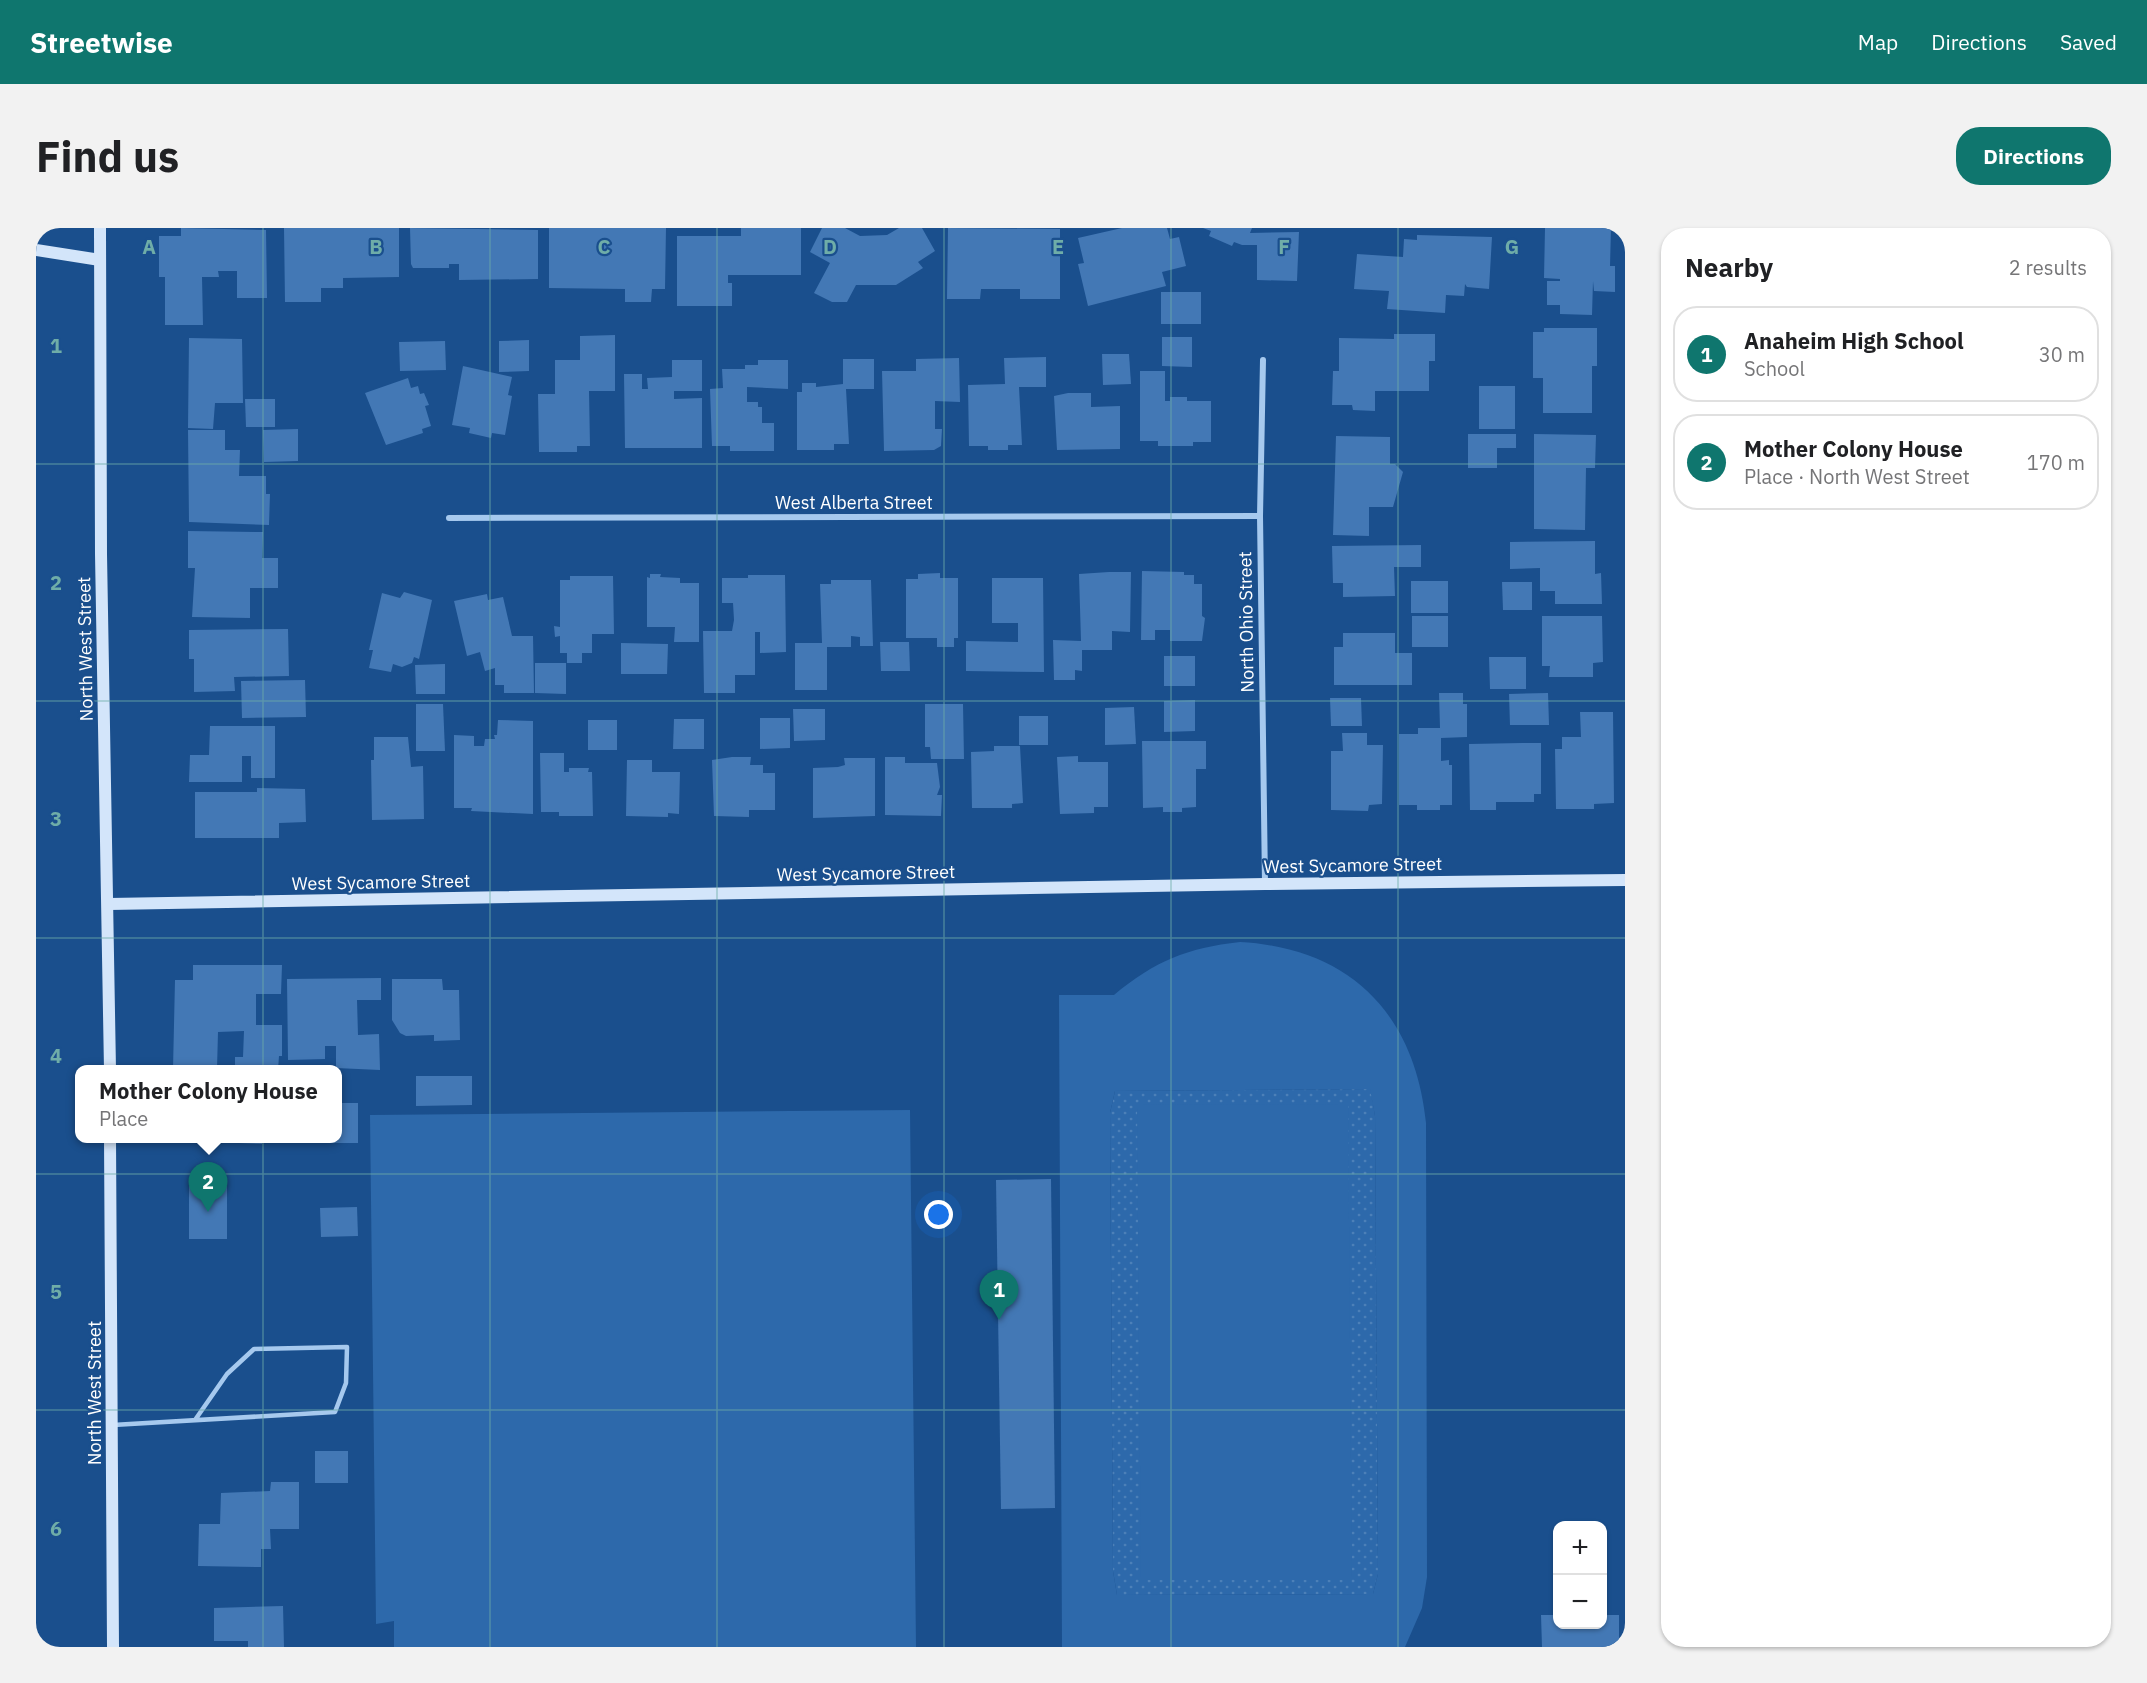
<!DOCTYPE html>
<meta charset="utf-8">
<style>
:root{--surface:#fff;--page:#f2f2f2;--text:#202124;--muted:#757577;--line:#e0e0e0;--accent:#0f766e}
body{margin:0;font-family:"IBM Plex Sans",sans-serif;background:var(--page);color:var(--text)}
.controls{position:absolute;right:18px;bottom:18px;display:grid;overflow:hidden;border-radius:12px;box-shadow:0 2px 4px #0004}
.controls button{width:54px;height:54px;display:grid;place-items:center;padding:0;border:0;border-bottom:2px solid var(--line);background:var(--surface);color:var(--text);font:30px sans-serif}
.you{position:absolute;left:903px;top:987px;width:21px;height:21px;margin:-15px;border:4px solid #fff;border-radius:50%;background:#1a73e8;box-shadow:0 0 0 9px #1a73e833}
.badge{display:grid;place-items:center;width:39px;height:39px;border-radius:50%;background:var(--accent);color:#fff;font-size:20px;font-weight:700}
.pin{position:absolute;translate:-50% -50px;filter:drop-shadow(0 2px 3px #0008)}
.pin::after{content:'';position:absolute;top:32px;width:21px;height:18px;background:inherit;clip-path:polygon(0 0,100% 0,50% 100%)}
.popup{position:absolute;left:39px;top:837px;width:267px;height:78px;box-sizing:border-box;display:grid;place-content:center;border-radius:12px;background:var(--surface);filter:drop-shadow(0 2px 4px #0005);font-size:20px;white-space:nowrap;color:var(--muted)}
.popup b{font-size:22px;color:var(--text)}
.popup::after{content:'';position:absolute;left:50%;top:100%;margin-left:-12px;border:12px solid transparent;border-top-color:var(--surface)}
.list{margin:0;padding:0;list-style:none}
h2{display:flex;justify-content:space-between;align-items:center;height:78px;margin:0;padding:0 24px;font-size:26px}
h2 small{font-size:20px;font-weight:400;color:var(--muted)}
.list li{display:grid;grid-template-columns:39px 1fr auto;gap:18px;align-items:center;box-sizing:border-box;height:96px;margin:0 12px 12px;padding:0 12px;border:2px solid var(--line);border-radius:24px}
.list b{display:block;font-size:22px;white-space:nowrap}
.list p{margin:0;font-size:20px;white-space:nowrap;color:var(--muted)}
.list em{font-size:20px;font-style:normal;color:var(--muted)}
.map{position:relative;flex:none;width:1589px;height:1419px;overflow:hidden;border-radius:24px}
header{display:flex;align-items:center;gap:36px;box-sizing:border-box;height:84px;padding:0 30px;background:var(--accent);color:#fff}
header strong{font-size:28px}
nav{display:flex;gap:33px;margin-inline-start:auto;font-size:21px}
.intro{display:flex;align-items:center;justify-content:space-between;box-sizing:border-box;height:144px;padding:0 36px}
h1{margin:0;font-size:42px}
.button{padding:15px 27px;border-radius:24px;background:var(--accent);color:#fff;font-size:21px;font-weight:700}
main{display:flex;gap:36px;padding:0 36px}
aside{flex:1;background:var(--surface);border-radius:24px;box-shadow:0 2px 4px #0004}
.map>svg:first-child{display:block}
</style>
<header>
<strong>Streetwise</strong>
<nav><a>Map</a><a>Directions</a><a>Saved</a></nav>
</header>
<div class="intro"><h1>Find us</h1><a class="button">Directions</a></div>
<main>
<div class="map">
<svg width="1589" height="1419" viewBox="0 0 1589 1419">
<defs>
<pattern id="grass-dots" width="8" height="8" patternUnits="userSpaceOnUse" patternTransform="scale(1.5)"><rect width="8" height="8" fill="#2d69ab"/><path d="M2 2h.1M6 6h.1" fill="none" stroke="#4c80b8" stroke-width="1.8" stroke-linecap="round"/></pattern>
</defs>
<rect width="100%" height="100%" fill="#1a4f8d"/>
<polygon fill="url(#grass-dots)" points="1335,861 1339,888 1342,1346 1337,1366 1081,1367 1077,1343 1074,885 1079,863"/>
<g fill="#2d69ab" fill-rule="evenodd">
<path d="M1204 714C1314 720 1379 786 1390 895L1391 1349 1386 1380 1369 1419H1026L1023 767H1078C1119 733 1151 720 1204 714ZM1334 861 1339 888 1342 1346 1337 1366 1081 1367 1077 1343 1074 885 1079 863Z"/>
<polygon points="1312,876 1316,1352 1105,1352 1101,877"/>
<polygon points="874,882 880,1419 358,1419 358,1393 340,1396 334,887"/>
</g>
<g fill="#4378b5">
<polygon points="145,0 230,2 231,70 201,70 201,43 182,43 183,49 166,49 167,97 129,97 129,49 123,49 123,8 145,8"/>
<polygon points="248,0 363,0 363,49 307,50 307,60 285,60 285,74 249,74"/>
<polygon points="374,0 502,2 502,51 423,52 423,36 413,36 413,40 377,40 375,36"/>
<polygon points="513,0 630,0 629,61 616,61 615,74 589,74 589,61 513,60"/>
<polygon points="705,0 765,0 765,47 692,47 692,55 696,55 696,78 641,78 641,8 705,8"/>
<polygon points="786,0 809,0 824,8 851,7 863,0 886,0 899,23 882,34 887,40 860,57 820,57 811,74 796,74 778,65 794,35 774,24"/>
<polygon points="912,0 1024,1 1024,71 984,71 984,61 945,61 944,71 911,71"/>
<polygon points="1086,0 1131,0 1134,11 1143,9 1150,38 1126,44 1130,58 1052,78 1042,36 1048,35 1042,10"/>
<polygon points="1167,0 1216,0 1214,5 1263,4 1261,53 1221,52 1221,17 1206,17 1198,14 1196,18 1173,8 1175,3"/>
<polygon points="1509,0 1575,0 1574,38 1579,38 1579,64 1558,63 1557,53 1556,87 1524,86 1524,77 1511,77 1511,53 1524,53 1524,51 1508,50"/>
<polygon points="1381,7 1456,9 1453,61 1431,59 1429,56 1428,68 1410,67 1409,85 1351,81 1353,63 1318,61 1321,26 1367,29 1368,11 1381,12"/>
<rect x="1125" y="64" width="40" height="32"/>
<polygon points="1508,100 1561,100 1561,138 1556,138 1556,185 1507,185 1507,150 1497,150 1497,104 1508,104"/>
<polygon points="1358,106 1399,106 1399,133 1393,133 1393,163 1339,163 1339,183 1317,182 1316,177 1296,177 1297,143 1303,143 1303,110 1358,111"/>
<polygon points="579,107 579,163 553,163 554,218 541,218 541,224 503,224 502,166 519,166 519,132 544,132 544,108"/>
<polygon points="1126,109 1156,109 1156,139 1126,138"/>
<polygon points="153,110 206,111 207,175 179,175 177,201 152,200"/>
<polygon points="493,112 493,143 463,144 463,113"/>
<polygon points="409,113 410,142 364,143 363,114"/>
<polygon points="1066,126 1093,126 1095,156 1067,157"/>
<polygon points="1010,129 1010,159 983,159 986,217 972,217 972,222 952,222 952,218 933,218 932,157 969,156 968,130"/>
<polygon points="923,130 924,174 899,173 899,201 906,201 905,218 898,222 848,223 846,143 880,143 880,131"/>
<polygon points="807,131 838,131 838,161 810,161 813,216 798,216 798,222 761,222 761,164 766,164 766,155 780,155 780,159 807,156"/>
<polygon points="636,132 666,132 666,163 638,163 638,171 666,170 666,220 589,220 588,146 606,146 606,161 612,161 611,150 636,149"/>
<polygon points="722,132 752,132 752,161 711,159 711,174 722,174 722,179 726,179 726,195 738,195 738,223 694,223 694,218 676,218 674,161 687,160 686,141 709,141 709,137 722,137"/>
<polygon points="427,138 476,149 472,167 476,168 469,207 456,205 455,210 433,205 434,200 416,197"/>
<polygon points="1104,143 1129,143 1129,173 1134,173 1134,169 1151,169 1151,173 1175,173 1175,214 1157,214 1157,218 1122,218 1122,213 1104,213"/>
<polygon points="372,150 375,160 382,158 384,166 388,165 393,177 389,178 395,198 386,201 387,205 350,217 329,165"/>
<rect x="1443" y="158" width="36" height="43"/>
<polygon points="1032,165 1055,165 1055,179 1084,178 1084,221 1021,222 1018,168"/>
<polygon points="209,171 239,171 239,199 210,199"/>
<polygon points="262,201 262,233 228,234 227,202"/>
<polygon points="152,202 189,202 189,222 204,222 203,248 230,248 230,266 234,266 233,297 153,294"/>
<polygon points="1432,206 1480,206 1480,220 1461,220 1461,240 1432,240"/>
<polygon points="1498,206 1560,207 1559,240 1550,240 1549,302 1498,301"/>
<polygon points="1300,208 1354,209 1354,236 1359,236 1367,244 1357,279 1333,279 1333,308 1297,307"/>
<polygon points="152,303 227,304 226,330 242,330 242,360 214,360 214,390 156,389 159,340 152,340"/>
<polygon points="1559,313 1559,346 1565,345 1566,376 1519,376 1519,363 1504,363 1504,340 1474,341 1474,314"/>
<polygon points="1385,317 1385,339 1358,339 1359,368 1307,369 1307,355 1297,355 1296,318"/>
<polygon points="1106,343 1148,344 1148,347 1158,347 1158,356 1166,356 1166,388 1169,390 1166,413 1134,413 1134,402 1119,402 1119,412 1105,412"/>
<polygon points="1073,344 1095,344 1094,404 1076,403 1076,422 1046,422 1046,443 1039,442 1039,452 1018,452 1017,412 1045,413 1043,346"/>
<polygon points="904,345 904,350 922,350 922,410 918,410 918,419 901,419 901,410 870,410 870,351 882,351 882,346"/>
<polygon points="614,346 625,346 624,349 644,350 644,355 663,355 663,414 638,414 639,399 611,399 611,349 614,350"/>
<polygon points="712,347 749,347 750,424 724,425 724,404 719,404 719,447 699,447 699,465 668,465 667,403 696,403 698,392 697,375 686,375 686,350 712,350"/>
<polygon points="534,348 577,348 578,406 556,406 556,425 546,425 546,435 531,435 531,425 524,425 524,408 519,409 518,398 524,399 524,352 534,352"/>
<polygon points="956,350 1007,350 1008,444 930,443 930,413 982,414 982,395 956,395"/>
<polygon points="795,352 835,352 837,418 824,418 824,409 815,408 815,419 791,419 791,462 759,462 759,415 786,415 784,356 795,356"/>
<rect x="1375" y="353" width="37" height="32"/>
<polygon points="1466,354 1496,354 1496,382 1467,382"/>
<polygon points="368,364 396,372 383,431 378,429 376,435 366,439 357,436 355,444 333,440 337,422 333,422 346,365 364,370"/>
<polygon points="451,366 452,372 467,369 476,408 497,408 498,465 468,465 468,457 459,457 459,440 449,443 444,424 431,428 418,373"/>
<rect x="1376" y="388" width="36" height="31"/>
<polygon points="1506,388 1566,388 1567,434 1557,435 1557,449 1513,449 1514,438 1506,438"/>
<polygon points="252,401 253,448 198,449 199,463 158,464 158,431 153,431 153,402"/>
<polygon points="1307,405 1359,405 1359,425 1376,425 1376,457 1298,457 1298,419 1307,419"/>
<polygon points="844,414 873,414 874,443 845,443"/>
<polygon points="585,415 632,416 631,446 585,446"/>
<rect x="1128" y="428" width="31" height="30"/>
<polygon points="1453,429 1490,429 1490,461 1454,461"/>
<polygon points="499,435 530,435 530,466 499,465"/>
<polygon points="409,436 409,466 380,466 379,437"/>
<polygon points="269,452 270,489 206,490 205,453"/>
<polygon points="1403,465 1427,465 1427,476 1431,476 1431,509 1405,510 1405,533 1413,532 1413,537 1416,537 1416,577 1404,577 1404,582 1381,582 1381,577 1363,577 1363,506 1382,506 1382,500 1404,500"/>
<polygon points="1512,465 1513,497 1474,497 1473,466"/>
<polygon points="1294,470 1325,470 1326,498 1295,498"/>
<polygon points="1159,472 1159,503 1128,504 1128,473"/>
<polygon points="380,476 407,476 409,523 380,523"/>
<polygon points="889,476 927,476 928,531 895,531 894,519 889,519"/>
<polygon points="1098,479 1100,516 1069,517 1069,480"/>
<polygon points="757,481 789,481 789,512 758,513"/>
<polygon points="1544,484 1577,484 1578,575 1558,576 1558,581 1520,581 1519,521 1526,521 1526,509 1545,509"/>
<rect x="983" y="488" width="29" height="29"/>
<polygon points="724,490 754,490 754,520 724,521"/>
<polygon points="638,491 668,491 668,521 637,521"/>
<polygon points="462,492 497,493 497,586 435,583 436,580 418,580 418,507 438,508 438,518 448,518 449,511 459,511 458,507 461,507"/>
<rect x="552" y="492" width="29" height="30"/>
<polygon points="174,498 239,498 239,550 215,550 215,528 206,528 206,554 153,554 154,527 173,527"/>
<polygon points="1306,505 1331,505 1331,517 1347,517 1346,576 1333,577 1332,583 1295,582 1295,523 1307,523"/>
<polygon points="338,509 372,509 375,539 387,538 388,591 336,592 335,532 338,532"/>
<polygon points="1106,513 1170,513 1170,541 1160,541 1160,579 1146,580 1146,584 1127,584 1127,579 1107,580"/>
<polygon points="1486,515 1505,515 1505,566 1498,566 1498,574 1460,574 1460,582 1434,582 1433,516"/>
<polygon points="958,518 984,518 987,575 976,576 976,580 936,580 935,524 958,523"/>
<polygon points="504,525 528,525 528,544 533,544 533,540 553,540 552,544 556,544 557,588 523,588 523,584 505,584"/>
<polygon points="1042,528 1042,534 1072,534 1072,579 1058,579 1058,585 1024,586 1021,529"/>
<polygon points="696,529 715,529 714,537 727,537 727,545 739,545 739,582 713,582 713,589 678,588 676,532"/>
<polygon points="849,529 869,529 869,535 901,535 904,559 901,567 906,567 905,588 849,587"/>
<polygon points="808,530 839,530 839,588 777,590 777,540 802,539 809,537"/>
<polygon points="591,532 616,532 616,544 644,544 643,586 632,585 632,589 590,588"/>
<polygon points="221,560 269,561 270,594 243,595 243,610 159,610 159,564 221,564"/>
<polygon points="157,737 246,737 245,766 220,766 220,797 246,797 246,828 243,828 242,842 199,842 199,829 207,829 208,803 182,804 181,841 137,841 139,752 157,752"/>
<polygon points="345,750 345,772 321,772 322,807 343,806 344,842 300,840 300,818 289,818 289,831 252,832 251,751"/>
<polygon points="356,751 406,751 407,762 423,762 424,812 398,813 398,807 370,808 364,805 356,792"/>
<polygon points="380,848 436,848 436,877 380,878"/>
<polygon points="301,875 322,875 322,915 267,915 267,910 301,910"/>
<polygon points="156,910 226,910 226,916 180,914 173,919 165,919"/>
<polygon points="1015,951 1019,1280 965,1281 960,952"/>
<rect x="153" y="958" width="38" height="53"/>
<polygon points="321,979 322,1008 285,1009 284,980"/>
<rect x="279" y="1223" width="33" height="32"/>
<polygon points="235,1254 263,1254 263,1301 234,1301 235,1321 225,1321 225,1339 162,1338 163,1296 184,1296 185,1265 234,1263"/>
<polygon points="247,1378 248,1419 212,1419 212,1413 178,1413 178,1380"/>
<polygon points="1505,1387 1522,1387 1522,1396 1566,1396 1566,1387 1583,1387 1583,1419 1506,1419"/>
</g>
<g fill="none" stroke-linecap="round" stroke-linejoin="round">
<polyline stroke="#a6c9ee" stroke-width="4.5" points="77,1197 299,1184 310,1155 311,1119 218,1121 191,1146 159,1192"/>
<g stroke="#a6c9ee" stroke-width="6">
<polyline points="1227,132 1224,288 1229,656"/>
<polyline points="413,290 1224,288"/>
</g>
<g stroke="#d3e5fa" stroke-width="12">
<polyline points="64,0 65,326 74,842"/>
<polyline points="0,22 64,32"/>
<polyline points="73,676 1229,656 1589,652"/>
<polyline points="74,910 77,1419"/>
</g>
</g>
<path fill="none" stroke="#6fada8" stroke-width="1.5" stroke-opacity="0.55" d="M227 0V1419M454 0V1419M681 0V1419M908 0V1419M1135 0V1419M1362 0V1419M0 236H1589M0 473H1589M0 710H1589M0 946H1589M0 1182H1589"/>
<g text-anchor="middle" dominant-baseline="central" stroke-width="4.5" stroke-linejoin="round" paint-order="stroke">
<g font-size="18" fill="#fff" stroke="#1a4f8d">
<text x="818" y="274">West Alberta Street</text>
<text transform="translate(1210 394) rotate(-91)">North Ohio Street</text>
<text transform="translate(49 421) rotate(-91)">North West Street</text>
<text transform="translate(1317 637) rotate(-1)">West Sycamore Street</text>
<text transform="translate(830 645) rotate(-1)">West Sycamore Street</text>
<text transform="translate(345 654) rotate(-1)">West Sycamore Street</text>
<text transform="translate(58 1165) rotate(-90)">North West Street</text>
</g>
</g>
<g font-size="20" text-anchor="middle" font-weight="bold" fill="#6fada8" stroke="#1a4f8d" stroke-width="4.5" stroke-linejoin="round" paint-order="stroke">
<text x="113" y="26">A</text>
<text x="340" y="26">B</text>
<text x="568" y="26">C</text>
<text x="794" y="26">D</text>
<text x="1022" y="26">E</text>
<text x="1248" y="26">F</text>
<text x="1476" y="26">G</text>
<text x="20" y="125">1</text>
<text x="20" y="362">2</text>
<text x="20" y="598">3</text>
<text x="20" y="835">4</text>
<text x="20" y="1071">5</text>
<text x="20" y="1308">6</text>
</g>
</svg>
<div class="controls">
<button>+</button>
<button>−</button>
</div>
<div class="you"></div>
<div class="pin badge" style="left:963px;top:1092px">1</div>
<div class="pin badge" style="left:172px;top:984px">2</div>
<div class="popup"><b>Mother Colony House</b>Place</div>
</div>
<aside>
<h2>Nearby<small>2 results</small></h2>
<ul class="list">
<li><span class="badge">1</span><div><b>Anaheim High School</b><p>School</p></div><em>30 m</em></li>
<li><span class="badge">2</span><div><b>Mother Colony House</b><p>Place · North West Street</p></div><em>170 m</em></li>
</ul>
</aside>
</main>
